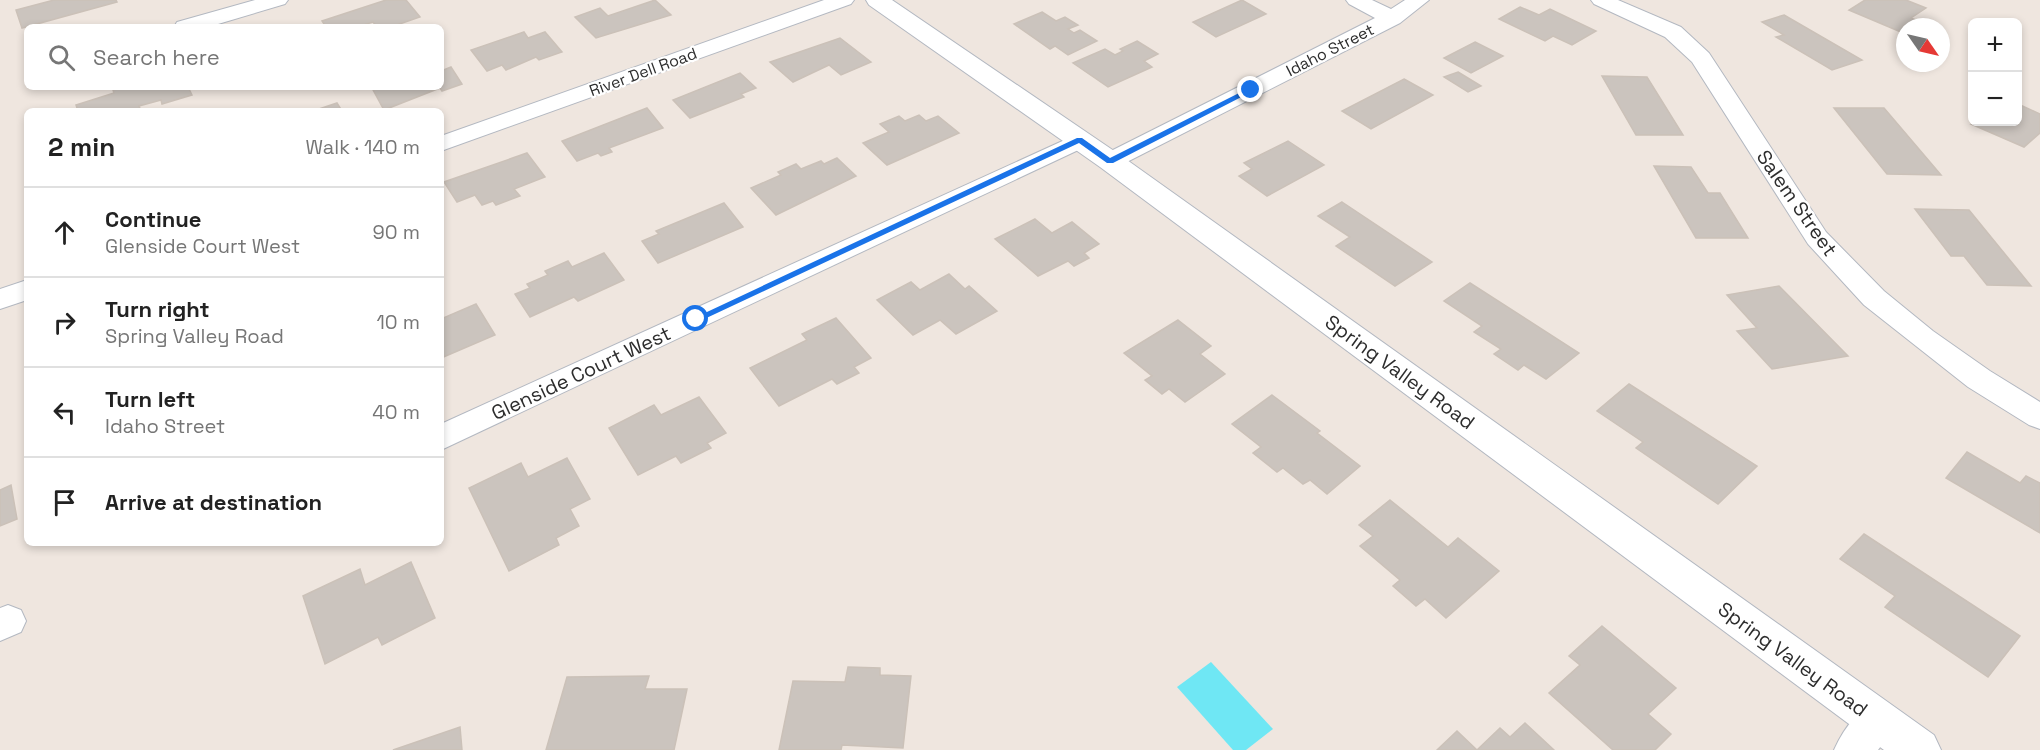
<!DOCTYPE html>
<meta charset="utf-8">
<style>
:root{--surface:#fff;--page:#f2f2f2;--text:#222;--muted:#767676;--line:#e0e0e0}
body{margin:0;font-family:"Space Grotesk",sans-serif;background:var(--page);color:var(--text)}
.controls{position:absolute;right:18px;top:18px;display:grid;overflow:hidden;border-radius:9px;box-shadow:0 3px 9px #0003}
.controls button{width:54px;height:54px;display:grid;place-items:center;padding:0;border:0;border-bottom:2px solid var(--line);background:var(--surface);color:var(--text);font:30px sans-serif}
.compass{position:absolute;left:1896px;top:18px;width:54px;height:54px;border-radius:50%;background:var(--surface);box-shadow:0 3px 9px #0003;rotate:124deg}
.stop{position:absolute;width:18px;height:18px;margin:-14px;border:4px solid #1a73e8;border-radius:50%;background:#fff}
.stop.end{background:#1a73e8;border-color:#fff;box-shadow:0 2px 6px #0008}
.list{margin:0;padding:0;list-style:none}
h2{display:flex;justify-content:space-between;align-items:center;height:78px;margin:0;padding:0 24px;font-size:26px}
h2 small{font-size:20px;font-weight:400;color:var(--muted)}
.list li{display:grid;grid-template-columns:39px 1fr auto;gap:18px;align-items:center;box-sizing:border-box;height:90px;padding:0 24px;border-top:2px solid var(--line)}
.list b{display:block;font-size:22px;white-space:nowrap}
.list p{margin:0;font-size:20px;white-space:nowrap;color:var(--muted)}
.list em{font-size:20px;font-style:normal;color:var(--muted)}
.icon{flex:none;width:33px;height:33px;fill:none;stroke:currentColor;stroke-width:2;stroke-linecap:round;stroke-linejoin:round}
.map{position:relative;flex:none;width:2040px;height:750px;overflow:hidden}
.search{position:absolute;background:var(--surface);box-shadow:0 3px 9px #0003;left:24px;top:24px;width:420px;height:66px;display:flex;align-items:center;gap:15px;box-sizing:border-box;padding:0 21px;border-radius:9px;color:var(--muted);font-size:22px}
.panel{position:absolute;background:var(--surface);box-shadow:0 3px 9px #0003;left:24px;top:108px;width:420px;height:438px;border-radius:9px}
.map>svg:first-child{display:block}
</style>
<div class="map">
<svg width="2040" height="750" viewBox="0 0 2040 750">
<rect width="100%" height="100%" fill="#efe6df"/>
<polygon fill="#6fe7f4" points="1211,662 1273,729 1246,750 1233,750 1177,687"/>
<g fill="#cbc4be" stroke="#cbc1b8" stroke-width="1.5">
<polygon points="54,0 116,0 117,2 22,28 16,10"/>
<polygon points="386,0 406,0 420,17 391,27 377,27 373,22 357,27 326,27 322,21"/>
<polygon points="655,0 671,15 596,38 575,17 600,8 608,16"/>
<polygon points="1242,0 1266,14 1216,37 1193,22"/>
<polygon points="1865,0 1906,0 1926,8 1911,18 1918,21 1905,27 1901,32 1849,10"/>
<polygon points="1520,7 1539,15 1550,9 1596,31 1572,45 1553,36 1545,41 1499,19"/>
<polygon points="1042,12 1056,21 1065,17 1078,25 1068,29 1074,33 1080,30 1097,41 1068,55 1055,46 1050,49 1014,24"/>
<polygon points="1784,15 1862,60 1832,70 1776,37 1784,35 1762,22"/>
<polygon points="524,32 528,38 545,32 562,52 539,60 536,57 506,70 502,65 487,71 471,50"/>
<polygon points="840,38 871,62 841,75 829,65 793,82 770,62"/>
<polygon points="1137,41 1158,54 1144,61 1152,67 1108,87 1073,63 1105,49 1115,55 1123,51 1120,49"/>
<polygon points="1475,42 1503,56 1471,73 1444,58"/>
<polygon points="451,67 462,84 442,91 440,88 384,110 372,88 441,87 441,71"/>
<polygon points="1458,72 1481,86 1468,92 1444,77"/>
<polygon points="740,73 756,88 741,94 744,97 690,118 673,100"/>
<polygon points="1602,76 1647,77 1683,135 1636,135"/>
<polygon points="1404,79 1433,95 1371,129 1342,111"/>
<polygon points="122,87 188,87 192,95 162,104 161,100 139,106 141,111 78,111 76,105 114,93 113,90"/>
<polygon points="337,103 342,111 313,111"/>
<polygon points="2018,104 2040,114 2040,133 2024,147 1971,124 1974,122 2018,122"/>
<polygon points="647,108 663,128 609,148 612,152 601,156 598,153 577,161 562,141"/>
<polygon points="1834,108 1884,108 1941,175 1887,174"/>
<polygon points="919,115 926,121 938,116 959,133 887,165 863,143 889,132 880,124 899,116 905,121"/>
<polygon points="1288,141 1324,165 1267,196 1239,176 1252,169 1244,163"/>
<polygon points="527,153 545,177 514,189 520,196 496,205 493,201 482,205 475,195 457,202 444,182"/>
<polygon points="837,158 856,176 776,215 751,188 781,175 778,172 796,164 801,169 821,161 824,164"/>
<polygon points="1654,166 1691,167 1708,193 1720,193 1748,238 1696,238"/>
<polygon points="1342,202 1432,262 1395,286 1336,246 1350,237 1318,216"/>
<polygon points="724,203 743,227 658,263 642,241 659,234 656,231"/>
<polygon points="1915,209 1969,210 2031,286 1987,285 1964,256 1951,256"/>
<polygon points="1035,219 1052,233 1072,222 1099,244 1084,253 1089,258 1074,266 1068,261 1038,276 995,239"/>
<polygon points="604,253 624,280 578,301 574,297 530,317 515,294 530,288 527,284 548,275 545,271 568,261 572,267"/>
<polygon points="949,274 965,289 969,286 997,311 956,334 940,320 913,335 877,300 911,282 920,290"/>
<polygon points="1470,283 1579,353 1546,379 1524,365 1518,370 1494,354 1501,349 1474,332 1482,326 1444,301"/>
<polygon points="1779,286 1848,356 1772,369 1737,331 1757,328 1727,295"/>
<polygon points="476,304 495,335 441,358 441,319"/>
<polygon points="836,318 871,358 854,367 859,373 837,384 832,379 779,406 750,368 807,340 802,334"/>
<polygon points="1178,320 1211,346 1200,354 1225,374 1185,402 1169,389 1162,394 1145,380 1152,376 1124,353"/>
<polygon points="1629,384 1757,466 1718,504 1636,448 1643,442 1597,411"/>
<polygon points="1272,395 1320,431 1317,433 1360,466 1327,494 1310,480 1303,484 1283,468 1277,472 1253,453 1261,447 1232,424"/>
<polygon points="699,397 726,433 707,443 711,448 681,463 676,456 638,475 609,428 654,405 661,415"/>
<polygon points="1967,452 2020,483 2026,476 2040,483 2040,533 1946,478"/>
<polygon points="567,458 590,499 570,509 579,526 556,538 559,545 509,571 469,488 521,463 528,477"/>
<polygon points="11,485 17,519 0,526 0,490"/>
<polygon points="1390,500 1448,547 1458,538 1499,571 1446,618 1425,599 1416,606 1393,586 1400,580 1360,546 1373,536 1359,525"/>
<polygon points="1864,534 2020,636 1988,677 1885,607 1895,596 1840,559"/>
<polygon points="411,562 435,618 382,645 378,637 325,664 303,596 360,569 365,585"/>
<polygon points="1602,626 1676,688 1648,714 1671,734 1655,750 1613,750 1549,693 1580,665 1569,656"/>
<polygon points="848,667 880,668 880,675 911,676 903,748 842,745 841,750 779,750 793,681 845,682"/>
<polygon points="649,676 645,689 687,689 674,750 546,750 567,677"/>
<polygon points="1525,723 1554,750 1437,750 1457,731 1477,750 1500,728 1510,737"/>
<polygon points="460,727 462,750 393,750"/>
</g>
<g fill="none" stroke-linecap="round" stroke-linejoin="round">
<g stroke="#b3b8c1" stroke-width="2">
<g id="street">
<polygon points="255,0 288,0 285,4 208,27 174,27 177,22"/>
<polygon points="824,0 854,0 851,4 441,151 441,136"/>
<polygon points="1346,0 1372,0 1391,9 1405,0 1429,0 1400,23 1119,166 1110,169 1101,166 1098,161 1101,156 1375,18 1349,4"/>
<polygon points="1591,0 1618,0 1681,27 1709,53 1826,232 1884,291 1933,331 1990,371 2040,402 2040,429 2029,425 1968,387 1864,305 1808,244 1692,62 1665,37 1594,4"/>
<polygon points="1080,133 1089,135 1092,140 1089,145 441,450 441,424"/>
<polygon points="27,280 27,300 0,309 0,289"/>
<polygon points="8,605 21,610 26,621 21,632 0,641 0,608"/>
<path d="M1877 702 1891 707 1896 720 1891 733 1878 750H1834C1843 730 1857 710 1877 702Z"/>
</g>
</g>
<g stroke="#b3b8c1" stroke-width="2">
<polygon id="secondary" points="866,0 892,0 1120,155 1934,735 1941,750 1884,750 1100,167 869,5"/>
</g>
<use href="#street" fill="#fff" fill-rule="evenodd"/>
<use href="#secondary" fill="#fff" fill-rule="evenodd"/>
</g>
<polygon fill="#1a73e8" points="1251,87 1255,90 1253,91 1113,163 1107,163 1079,143 700,321 693,321 692,319 1077,138 1082,138 1110,158"/>
<g text-anchor="middle" dominant-baseline="central" stroke-width="4.5" stroke-linejoin="round" paint-order="stroke">
<g font-size="16" fill="#2d2d2d" stroke="#fff">
<text transform="translate(1330 50) rotate(-27)">Idaho Street</text>
<text transform="translate(643 72) rotate(-20)">River Dell Road</text>
</g>
<g font-size="20" fill="#2d2d2d" stroke="#fff">
<text transform="translate(1797 203) rotate(55)">Salem Street</text>
<text transform="translate(1400 372) rotate(36)">Spring Valley Road</text>
<text transform="translate(581 373) rotate(-25)">Glenside Court West</text>
<text transform="translate(1793 659) rotate(36)">Spring Valley Road</text>
</g>
</g>
</svg>
<div class="controls">
<button>+</button>
<button>−</button>
</div>
<svg class="compass" viewBox="-18 -18 36 36"><path d="M0-13l5 13h-10z" fill="#e53935"/><path d="M0 13l5-13h-10z" fill="#767676"/></svg>
<div class="stop" style="left:696px;top:319px"></div>
<div class="stop end" style="left:1251px;top:90px"></div>
<div class="search"><svg class="icon" aria-label="search" viewBox="0 0 24 24"><circle cx="10" cy="10" r="6"/><path d="M15 15l6 6"/></svg>Search here</div>
<section class="panel">
<h2>2 min<small>Walk · 140 m</small></h2>
<ul class="list">
<li><svg class="icon" aria-label="ahead" viewBox="0 0 24 24"><path d="M12 20V5M6 11l6-6 6 6"/></svg><div><b>Continue</b><p>Glenside Court West</p></div><em>90 m</em></li>
<li><svg class="icon" aria-label="right" viewBox="0 0 24 24"><path d="M7 20v-9h11M14 6l5 5-5 5"/></svg><div><b>Turn right</b><p>Spring Valley Road</p></div><em>10 m</em></li>
<li><svg class="icon" aria-label="left" viewBox="0 0 24 24"><path d="M17 20v-9H6M10 6l-5 5 5 5"/></svg><div><b>Turn left</b><p>Idaho Street</p></div><em>40 m</em></li>
<li><svg class="icon" aria-label="arrive" viewBox="0 0 24 24"><path d="M6 21V4h12l-3 4 3 4H6"/></svg><div><b>Arrive at destination</b></div></li>
</ul>
</section>
</div>
